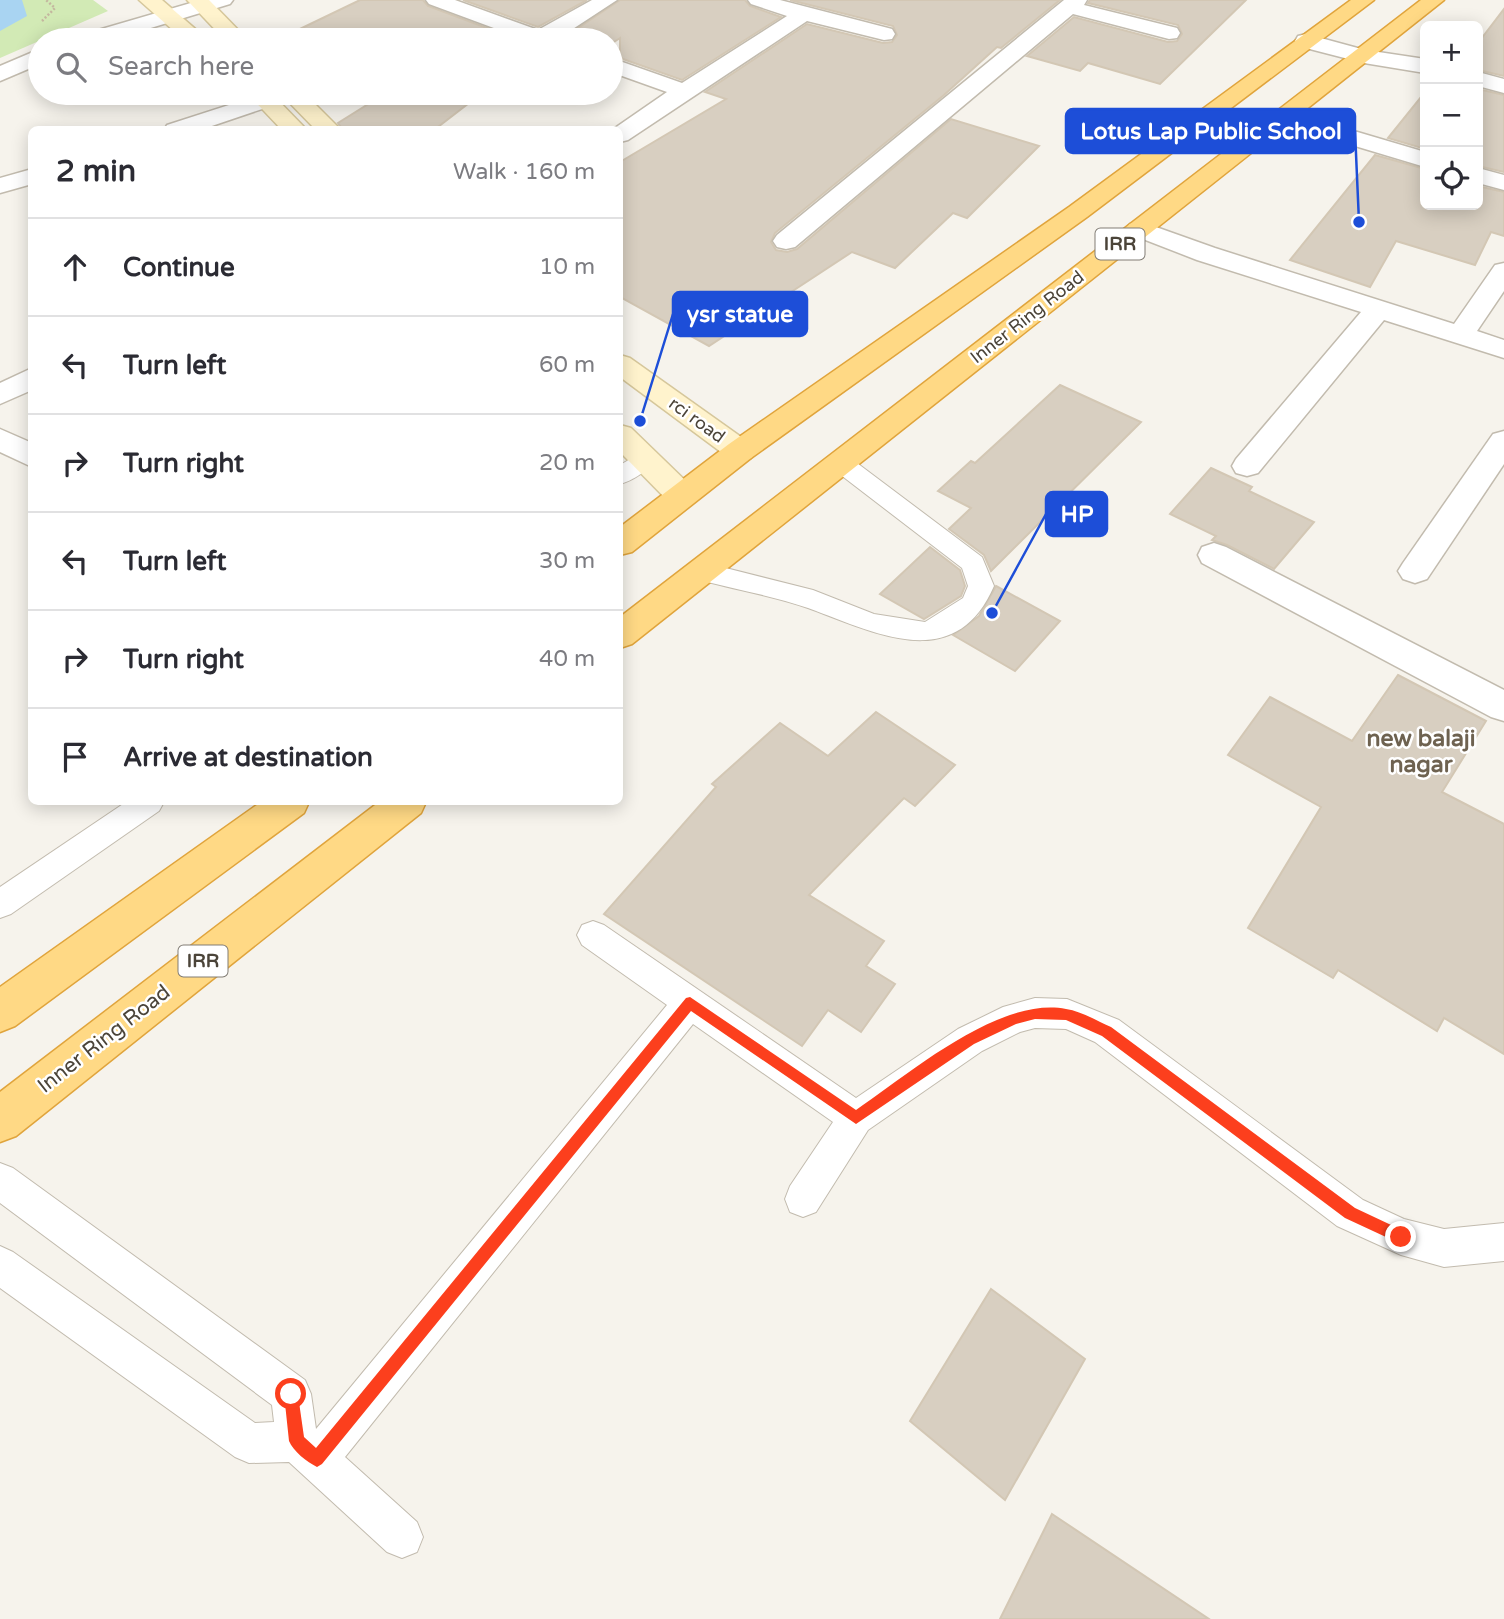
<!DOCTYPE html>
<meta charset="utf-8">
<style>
:root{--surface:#fff;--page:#f7f7f7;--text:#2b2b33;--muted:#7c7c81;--line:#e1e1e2}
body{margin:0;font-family:"Varela Round",sans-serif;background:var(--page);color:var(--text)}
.controls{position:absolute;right:21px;top:21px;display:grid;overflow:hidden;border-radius:10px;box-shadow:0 4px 18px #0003}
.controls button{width:63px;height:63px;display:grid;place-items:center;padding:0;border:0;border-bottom:2px solid var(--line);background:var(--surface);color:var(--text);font:35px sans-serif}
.stop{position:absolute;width:21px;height:21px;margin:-16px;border:5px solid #fc3f1d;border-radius:50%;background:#fff}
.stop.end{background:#fc3f1d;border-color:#fff;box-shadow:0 2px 7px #0008}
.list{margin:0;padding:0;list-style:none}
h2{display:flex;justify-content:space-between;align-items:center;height:91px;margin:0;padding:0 28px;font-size:30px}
h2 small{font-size:23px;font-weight:400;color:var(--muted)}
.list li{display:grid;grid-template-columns:46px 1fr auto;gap:21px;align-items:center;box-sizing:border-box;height:98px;padding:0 28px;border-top:2px solid var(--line)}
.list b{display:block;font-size:26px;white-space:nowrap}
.list em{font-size:23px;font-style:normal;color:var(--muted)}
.icon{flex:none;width:38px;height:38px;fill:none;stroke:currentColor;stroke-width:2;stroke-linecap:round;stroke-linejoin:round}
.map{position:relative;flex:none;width:1504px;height:1619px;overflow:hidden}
.search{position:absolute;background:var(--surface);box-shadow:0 4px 18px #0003;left:28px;top:28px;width:595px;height:77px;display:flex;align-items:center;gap:18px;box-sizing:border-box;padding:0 24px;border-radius:38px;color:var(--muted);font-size:26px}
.panel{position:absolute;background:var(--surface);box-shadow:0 4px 18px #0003;left:28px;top:126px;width:595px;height:679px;border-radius:10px}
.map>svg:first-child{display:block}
</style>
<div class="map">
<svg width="1504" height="1619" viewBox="0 0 1504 1619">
<rect width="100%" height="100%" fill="#f6f3ec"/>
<polygon fill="#d2eab5" points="0,0 93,0 108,11 0,58"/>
<polygon fill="#a9d4f2" points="0,0 22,0 27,16 0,31"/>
<g fill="#d8cfc1" stroke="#d3c7b4" stroke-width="2">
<polygon points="360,0 423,0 428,6 519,40 277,40"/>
<polygon points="463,0 587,0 538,27"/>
<polygon points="620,0 745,0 750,6 781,17 682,80 620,58 620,38 611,44 611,40 560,40"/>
<polygon points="790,0 1060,0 1001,48 997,47 944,95 775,233 771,242 776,250 787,252 797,249 951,119 1039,146 967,218 953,213 895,268 852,252 709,346 620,297 620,162 726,99 705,92 807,24 883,43 892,42 897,35 893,26"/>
<polygon points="1090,0 1246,0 1160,84 1088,63 1080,71 1027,56 1074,17 1168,42 1177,41 1182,34 1178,25 1088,3"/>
<polygon points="1504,9 1504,76 1478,70 1478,43"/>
<polygon points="1478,89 1504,95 1504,172 1478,166"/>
<polygon points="1425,92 1425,149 1388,138"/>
<polygon points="386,93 482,93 434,130 343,130 338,123"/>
<polygon points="1375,155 1425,169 1425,205 1478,205 1478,186 1504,192 1504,236 1491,232 1475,265 1396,241 1370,287 1290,260"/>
<polygon points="1060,385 1141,422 991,571 984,555 949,529 971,508 938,491 971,461 975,463"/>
<polygon points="1211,468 1252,487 1249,491 1314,522 1274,569 1227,545 1212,540 1216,536 1170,514"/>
<polygon points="930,547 960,570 965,586 961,596 924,619 880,594"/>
<polygon points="996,586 1060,621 1015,671 953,635 979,616"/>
<polygon points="1398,675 1486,721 1442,792 1504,824 1504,1054 1444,1018 1437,1031 1338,970 1333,978 1248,928 1321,807 1228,755 1270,697 1352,741"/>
<polygon points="876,712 955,765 915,806 904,798 809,895 884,941 866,966 895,984 861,1032 828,1010 802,1046 604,914 716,787 712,784 780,723 828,756"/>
<polygon points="991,1289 1085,1359 1005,1500 910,1421"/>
<polygon points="1052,1514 1209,1619 1000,1619"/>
</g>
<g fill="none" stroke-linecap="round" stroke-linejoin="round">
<g stroke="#c2bbae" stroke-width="2">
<g id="service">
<path d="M644 451 652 453 656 459C649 470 632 481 620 484V465Z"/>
<path d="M841 455 849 457 982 557 994 586C955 676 874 632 808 608 771 595 731 589 693 578L689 571 693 564 702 562 813 590 874 614 925 622 963 598 968 586 962 568 833 469 829 463 833 457Z"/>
<polygon points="126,802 164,802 159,811 11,914 0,918 0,887"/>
<polygon points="593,921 604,925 856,1098 958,1029 1003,1007 1035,998 1067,999 1119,1020 1363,1200 1404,1219 1444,1229 1504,1223 1504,1261 1444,1267 1401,1255 1337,1226 1095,1042 1066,1029 1035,1028 1020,1032 982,1051 868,1130 816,1212 803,1217 790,1212 785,1199 790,1186 833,1122 693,1024 345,1457 417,1522 423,1537 417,1552 402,1558 387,1552 289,1462 249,1463 235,1457 0,1288 0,1246 13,1252 255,1423 274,1422 272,1405 0,1203 0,1163 13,1168 305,1380 311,1394 316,1429 667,1005 582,945 577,935 582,925"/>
</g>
</g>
<g stroke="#c2bbae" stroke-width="3">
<g id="minor">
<polygon points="426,0 455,0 538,30 592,0 617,0 556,40 526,40 429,4"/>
<polygon points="748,0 780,0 892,29 895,34 892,39 884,40 807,21 628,140 620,142 620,130 612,130 667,92 611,72 611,58 682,83 787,16 751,4"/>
<polygon points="1064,0 1087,0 1084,5 1177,28 1180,33 1177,38 1169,39 1073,14 795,247 786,249 777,247 773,241 777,235"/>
<polygon points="1306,34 1365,50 1425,59 1425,73 1364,63 1298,46 1295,41 1298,36"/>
<polygon points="1478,72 1504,79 1504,93 1478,86"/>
<polygon points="266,93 274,95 277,100 274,105 200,130 164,130 167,125"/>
<polygon points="1283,110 1425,152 1425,167 1275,122 1271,117 1275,112"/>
<polygon points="1478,168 1504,175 1504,190 1478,183"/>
<polygon points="32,169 32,184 0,193 0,178"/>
<polygon points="1139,221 1215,248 1454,324 1495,265 1504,263 1504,291 1477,331 1504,340 1504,358 1384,320 1258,473 1247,476 1236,473 1232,466 1236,459 1361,312 1197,260 1130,234 1126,229 1130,224"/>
<polygon points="32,368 32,390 0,404 0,383"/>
<polygon points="0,429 32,443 32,467 0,452"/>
<polygon points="1504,431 1504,464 1427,579 1415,583 1403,579 1398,571 1403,563 1493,434"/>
<polygon points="1214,543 1226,547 1504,690 1504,721 1491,717 1202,563 1198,555 1202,547"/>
</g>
</g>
<g stroke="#c2bbae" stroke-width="3">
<g id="tertiary">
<polygon points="201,0 233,0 230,4 111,40 78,40 81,35"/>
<polygon points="40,49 40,64 0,81 0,66"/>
</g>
</g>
<g stroke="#d6c79b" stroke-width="3">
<g id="secondary">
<polygon points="139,0 162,0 208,40 184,40"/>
<polygon points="187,0 209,0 248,40 225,40"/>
<polygon points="247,93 271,93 307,130 282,130"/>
<polygon points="280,93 304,93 341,130 316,130"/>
<polygon points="620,355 630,358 751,444 755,451 751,458 740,461 729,458 620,377"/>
<polygon points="620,425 631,428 692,487 697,495 692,503 681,506 670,503 620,452"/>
</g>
</g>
<g stroke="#e0a43c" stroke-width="3">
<g id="trunk">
<polygon points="1351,0 1374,0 1087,217 751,458 632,552 620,555 620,527 729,444 1069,207"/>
<polygon points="1421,0 1444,0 632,644 620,648 620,617"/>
<polygon points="261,802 309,802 304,813 15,1026 0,1032 0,987"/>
<polygon points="379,802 426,802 421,813 16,1136 0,1142 0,1092"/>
</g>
</g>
<polyline stroke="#c4b79f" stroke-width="2.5" stroke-dasharray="2 2" stroke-linecap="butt" points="42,21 55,8 46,0"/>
<use href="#service" fill="#fff" fill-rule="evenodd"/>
<use href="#minor" fill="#fff" fill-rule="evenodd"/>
<use href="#tertiary" fill="#fff" fill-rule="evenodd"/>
<use href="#secondary" fill="#fff3cd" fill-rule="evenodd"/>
<use href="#trunk" fill="#ffd985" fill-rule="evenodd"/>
</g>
<path fill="#fc3f1d" d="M690 997 856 1110C909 1074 999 996 1066 1009 1081 1011 1097 1021 1111 1027L1355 1208 1406 1232 1408 1237 1401 1244 1345 1218 1102 1036 1066 1020 1035 1019 1016 1024 974 1044 856 1124 691 1011 322 1464 317 1467C307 1462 293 1451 289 1441L284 1394 286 1388 291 1386 297 1388 304 1437 316 1448 686 998Z"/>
<g text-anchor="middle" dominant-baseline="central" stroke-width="5" stroke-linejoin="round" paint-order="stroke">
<g font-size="18" fill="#4b4439" stroke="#fff">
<text transform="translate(1027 317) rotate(-38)">Inner Ring Road</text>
<text transform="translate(697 420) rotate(36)">rci road</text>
</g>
<g fill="#fff" stroke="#817c74" stroke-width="2">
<rect x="1095.5" y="228.5" width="49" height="31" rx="5"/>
<rect x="178.5" y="945.5" width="49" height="31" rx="5"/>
</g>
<g font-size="19" font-weight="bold" fill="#4b4439">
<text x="1120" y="244">IRR</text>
<text x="203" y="961">IRR</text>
</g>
<g font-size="21" fill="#4b4439" stroke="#fff">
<text transform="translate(104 1039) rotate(-38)">Inner Ring Road</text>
</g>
<g font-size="23" font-weight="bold" fill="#6e6250" stroke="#fff">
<text x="1421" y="739">new balaji<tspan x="1421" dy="26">nagar</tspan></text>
</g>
</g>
<path fill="none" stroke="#1d4ed8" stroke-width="2.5" d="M1359 222L1355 131M640 421L673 314M992 613L1046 514"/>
<g fill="#1d4ed8" stroke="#fff" stroke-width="2.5">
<circle cx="1359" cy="222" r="7"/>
<circle cx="640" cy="421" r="7"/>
<circle cx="992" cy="613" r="7"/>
</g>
<g fill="#1d4ed8" stroke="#1d4ed8" stroke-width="2.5">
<rect x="1066" y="109" width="289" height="44" rx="7"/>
<rect x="673" y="292" width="134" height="44" rx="7"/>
<rect x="1046" y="492" width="61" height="44" rx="7"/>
</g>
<g font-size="23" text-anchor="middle" font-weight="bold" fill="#fff">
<text x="1211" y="139">Lotus Lap Public School</text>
<text x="740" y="322">ysr statue</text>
<text x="1077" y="522">HP</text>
</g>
</svg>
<div class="controls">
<button>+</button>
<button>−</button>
<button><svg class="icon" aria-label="locate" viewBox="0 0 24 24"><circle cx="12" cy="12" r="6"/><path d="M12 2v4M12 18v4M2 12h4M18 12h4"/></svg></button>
</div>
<div class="stop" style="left:291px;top:1394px"></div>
<div class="stop end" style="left:1401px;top:1237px"></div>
<div class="search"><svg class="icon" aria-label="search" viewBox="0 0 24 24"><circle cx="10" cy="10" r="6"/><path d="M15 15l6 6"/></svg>Search here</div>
<section class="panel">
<h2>2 min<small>Walk · 160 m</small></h2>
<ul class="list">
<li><svg class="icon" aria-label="ahead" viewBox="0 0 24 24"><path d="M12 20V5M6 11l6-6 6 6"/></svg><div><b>Continue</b></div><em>10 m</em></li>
<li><svg class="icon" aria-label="left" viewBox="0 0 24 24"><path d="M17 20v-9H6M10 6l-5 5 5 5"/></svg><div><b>Turn left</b></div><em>60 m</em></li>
<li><svg class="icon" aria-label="right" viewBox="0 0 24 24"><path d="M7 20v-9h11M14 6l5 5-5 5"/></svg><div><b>Turn right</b></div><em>20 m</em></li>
<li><svg class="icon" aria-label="left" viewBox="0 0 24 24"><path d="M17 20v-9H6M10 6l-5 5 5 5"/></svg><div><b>Turn left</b></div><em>30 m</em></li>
<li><svg class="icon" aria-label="right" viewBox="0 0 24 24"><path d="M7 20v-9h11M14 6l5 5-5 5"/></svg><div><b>Turn right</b></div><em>40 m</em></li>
<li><svg class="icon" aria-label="arrive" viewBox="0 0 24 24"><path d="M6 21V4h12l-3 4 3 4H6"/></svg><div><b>Arrive at destination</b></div></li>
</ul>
</section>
</div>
